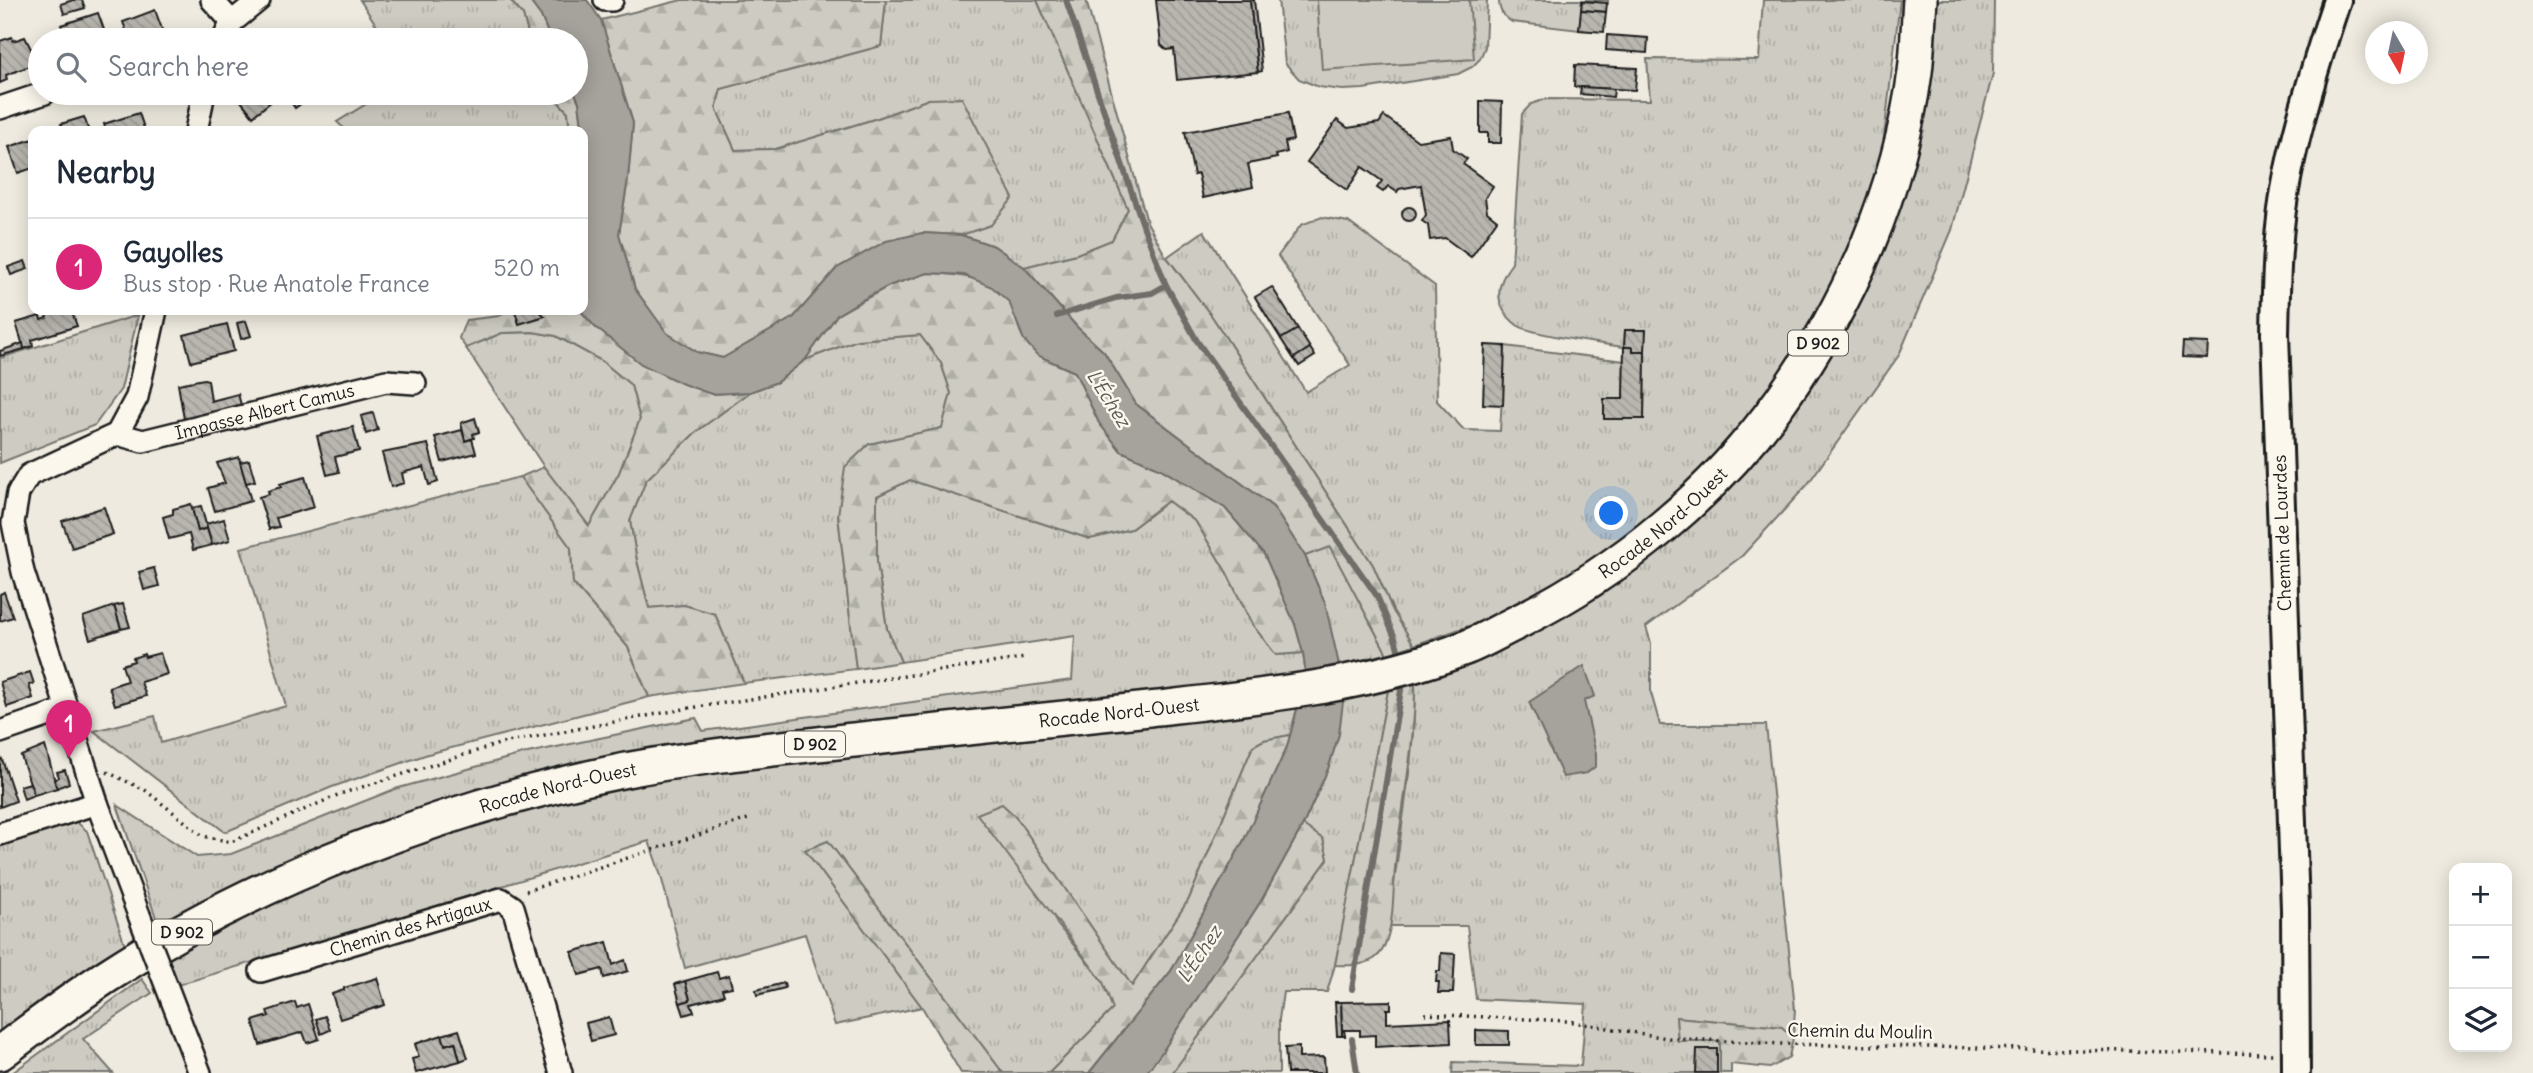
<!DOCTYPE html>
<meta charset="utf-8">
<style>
:root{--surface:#fff;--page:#f6f6f7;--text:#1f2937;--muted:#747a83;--line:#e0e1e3;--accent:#db2777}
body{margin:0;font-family:Delius,sans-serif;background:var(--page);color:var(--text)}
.controls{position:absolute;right:21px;bottom:21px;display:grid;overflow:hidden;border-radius:14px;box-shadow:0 4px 18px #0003}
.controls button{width:63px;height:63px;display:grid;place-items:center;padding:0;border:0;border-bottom:2px solid var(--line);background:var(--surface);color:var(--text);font:35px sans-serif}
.compass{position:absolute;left:2365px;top:21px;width:63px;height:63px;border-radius:50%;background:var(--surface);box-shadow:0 4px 18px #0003;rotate:171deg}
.you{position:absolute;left:1612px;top:514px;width:24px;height:24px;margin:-18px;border:5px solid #fff;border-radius:50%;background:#1a73e8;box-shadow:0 0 0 10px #1a73e833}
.badge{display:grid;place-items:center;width:46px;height:46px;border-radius:50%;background:var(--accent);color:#fff;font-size:23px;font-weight:700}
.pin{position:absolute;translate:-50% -58px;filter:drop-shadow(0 2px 4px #0008)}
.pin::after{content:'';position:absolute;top:37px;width:24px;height:21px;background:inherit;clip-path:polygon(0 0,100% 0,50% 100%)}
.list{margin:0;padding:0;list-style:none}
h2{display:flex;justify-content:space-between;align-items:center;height:91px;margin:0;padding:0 28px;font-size:30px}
h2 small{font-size:23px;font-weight:400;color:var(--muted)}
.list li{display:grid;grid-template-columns:46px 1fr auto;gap:21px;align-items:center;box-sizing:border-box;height:98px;padding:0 28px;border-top:2px solid var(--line)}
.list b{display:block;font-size:26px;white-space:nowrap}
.list p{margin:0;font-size:23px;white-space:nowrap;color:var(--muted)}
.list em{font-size:23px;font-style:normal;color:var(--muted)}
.icon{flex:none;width:38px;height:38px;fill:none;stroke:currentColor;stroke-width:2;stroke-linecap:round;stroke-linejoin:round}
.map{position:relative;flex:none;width:2533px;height:1073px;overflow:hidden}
.search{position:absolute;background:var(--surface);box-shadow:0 4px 18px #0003;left:28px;top:28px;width:560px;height:77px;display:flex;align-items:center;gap:18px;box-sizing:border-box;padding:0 24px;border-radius:38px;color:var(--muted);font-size:26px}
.panel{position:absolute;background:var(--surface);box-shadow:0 4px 18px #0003;left:28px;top:126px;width:560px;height:189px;border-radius:14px}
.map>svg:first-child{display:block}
</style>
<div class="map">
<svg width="2533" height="1073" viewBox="0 0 2533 1073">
<defs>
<pattern id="grass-tufts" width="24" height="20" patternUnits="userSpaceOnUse" patternTransform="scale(1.75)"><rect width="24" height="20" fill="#ceccc2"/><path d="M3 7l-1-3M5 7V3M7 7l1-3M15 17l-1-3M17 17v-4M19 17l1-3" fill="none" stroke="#b0afa6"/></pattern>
<pattern id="forest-firs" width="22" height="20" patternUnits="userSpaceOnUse" patternTransform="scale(1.75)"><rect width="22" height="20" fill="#ceccc2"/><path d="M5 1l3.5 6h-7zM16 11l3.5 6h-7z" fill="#b0afa6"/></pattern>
<pattern id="building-back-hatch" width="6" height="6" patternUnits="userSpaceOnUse" patternTransform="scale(1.75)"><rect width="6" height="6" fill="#b9b6af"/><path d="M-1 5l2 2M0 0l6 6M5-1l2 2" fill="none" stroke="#9e9c96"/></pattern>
</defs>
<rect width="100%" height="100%" fill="#eeeadf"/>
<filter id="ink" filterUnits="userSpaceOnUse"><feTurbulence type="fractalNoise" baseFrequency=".0143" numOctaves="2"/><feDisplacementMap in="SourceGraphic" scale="14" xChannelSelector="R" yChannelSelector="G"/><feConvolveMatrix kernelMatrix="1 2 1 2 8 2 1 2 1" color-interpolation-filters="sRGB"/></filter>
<g filter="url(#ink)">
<g fill="url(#grass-tufts)" stroke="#75746f" stroke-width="2">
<polygon points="360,0 510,0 523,15 530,40 386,40"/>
<polygon points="886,0 1037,0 1128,209 1112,240 1077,254 1024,267 994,246 961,235 991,225 929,99 881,117 776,149 735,150 716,108 721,89 881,46"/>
<polygon points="1278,0 1487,0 1485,47 1480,59 1472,67 1458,74 1363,89 1342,90 1319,87 1299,79 1285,63"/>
<path d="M1499 0H1608V4L1582 2 1579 30 1512 22C1503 16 1499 11 1499 0Z"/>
<path d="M1763 0H1900L1880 171 1829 298 1769 392 1682 491 1604 556 1480 622 1414 645 1393 611 1373 565 1213 318 1167 257 1204 231 1306 392 1350 365 1278 256 1301 225 1322 217 1348 222 1435 286 1437 401 1464 430 1500 431 1505 346 1624 361 1623 399H1604V419H1644L1645 330H1625L1624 347C1604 344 1530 335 1517 325 1493 306 1495 285 1512 263L1522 114 1531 104 1546 99 1650 100 1647 59 1759 60Z"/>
<path d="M1934 0H1994L1993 73 1952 230 1899 355 1807 485 1742 556 1646 627 1651 643V693L1660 725H1766L1795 1009 1793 1038 1781 1027 1676 1017 1678 1041H1720V1073H1452L1453 1062 1581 1066 1586 1004 1476 999 1467 926H1389C1397 845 1415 764 1415 684L1473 664 1600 596 1657 553 1720 497 1766 445 1848 323 1885 241Z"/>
<polygon points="384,93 550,93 568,112 570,131 347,131 337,122"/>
<polygon points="138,315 121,389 95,425 0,463 0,358"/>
<polygon points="533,332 556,336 602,361 631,385 640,419 619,473 589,526 544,467 466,348 502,333"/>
<polygon points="920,335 941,363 951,393 942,428 869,444 838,515 856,669 744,683 715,614 684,605 649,608 637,561 630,521 646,480 696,432 750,392 777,382 805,360 857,340"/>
<polygon points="520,477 571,548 573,583 628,647 649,697 428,754 332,787 225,832 94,731 155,716 161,743 286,706 241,548"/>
<polygon points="910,480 1090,539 1131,529 1168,501 1196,522 1227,573 1252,624 1276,655 1303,653 1306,675 592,764 160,929 117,805 197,857 231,854 395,789 523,754 696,718 703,731 1072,680 1075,636 901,662 887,629 877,563 877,496"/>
<polygon points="1330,546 1387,654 1388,691 1335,965 1327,992 1283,992 1279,1019 1279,1073 1172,1073 1328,859 1323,839 1303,825 1328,769 1339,734 1325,603 1305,556"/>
<polygon points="1298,705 1290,735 1264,740 1253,746 1189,899 1132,986 1015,816 1057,924 1103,982 1113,1009 1049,1073 1003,1073 828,841 805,850 922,1007 835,1025 805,934 685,968 661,876 649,841 174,986 164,958 240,917 341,870 496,817 590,794 743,767"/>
<polygon points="72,818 87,831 126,948 0,1033 0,842"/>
<polygon points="142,979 152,993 83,1039 113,1073 12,1073"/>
</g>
<g fill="url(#forest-firs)" stroke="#75746f" stroke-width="2">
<polygon points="510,0 529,0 541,16 551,40 530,40 523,15"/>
<polygon points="682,0 886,0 881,46 721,89 716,108 735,150 776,149 881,117 929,99 962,98 1013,198 991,225 961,235 922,233 837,268 794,317 723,358 697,352 666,333 635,289 619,234 628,179 633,123 601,20"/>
<polygon points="1037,0 1086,0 1147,222 1165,255 1213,318 1373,565 1393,611 1414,645 1387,654 1330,547 1305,556 1273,507 1136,404 1104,352 1077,327 1024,267 1077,254 1112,240 1128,209"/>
<polygon points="550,93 575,93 579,102 588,172 583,207 583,131 570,131 568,112"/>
<path d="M928 273C954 274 998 277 1011 305 1016 316 1018 331 1025 341 1038 358 1056 364 1075 372L1099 423 1121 451 1161 469 1225 508 1264 554 1295 624 1303 653 1276 655 1252 624 1227 573 1196 522 1168 501 1131 529 1090 539 910 480 877 496V563L887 629 901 662 856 669 838 515 845 467 869 444 942 428 951 393 941 363 920 335 857 340 805 360 837 315 891 285Z"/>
<polygon points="506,310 580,310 595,327 711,394 750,392 696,432 646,480 630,521 637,561 649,608 684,605 715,614 744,683 649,697 628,647 573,583 571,548 520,477 544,467 589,526 619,473 640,419 631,385 602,361 556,336 533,332 502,333 466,348 459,338 466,320 499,316"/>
<path d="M1415 684C1415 743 1403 800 1396 859 1392 887 1396 923 1383 949 1374 966 1352 966 1335 965L1388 691Z"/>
<polygon points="1290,735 1287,747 1243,842 1171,971 1089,1073 1049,1073 1113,1009 1103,982 977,814 1002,804 1015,816 1132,986 1189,899 1253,746 1264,740"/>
<polygon points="1303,825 1323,839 1328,859 1172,1073 1146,1073 1162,1052 1261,901"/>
<polygon points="828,841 1003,1073 961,1073 922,1007 805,850"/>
<polygon points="1676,1017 1782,1027 1793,1038 1789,1057 1770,1068 1731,1064 1731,1073 1720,1073 1720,1041 1678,1041"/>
</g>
<polygon fill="#ceccc2" stroke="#75746f" stroke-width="2" points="1317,0 1469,0 1474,59 1322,70"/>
<g fill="#a6a39d" stroke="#6f6d69" stroke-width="2">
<polygon points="529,0 587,0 601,20 633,123 628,179 619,234 635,289 667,333 697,352 723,358 794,317 837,268 886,241 922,233 961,235 994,246 1024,267 1077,327 1104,352 1136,404 1273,507 1305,556 1325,603 1340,669 1343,702 1339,734 1328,769 1303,825 1261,901 1162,1052 1146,1073 1089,1073 1171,971 1243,842 1287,747 1306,676 1303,653 1295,624 1264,554 1225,508 1161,469 1121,451 1099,423 1075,372 1037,355 1024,340 1009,302 992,287 964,275 928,273 891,285 860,301 837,315 805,360 777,382 750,392 711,394 683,384 641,364 595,327 580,310 583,310 583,207 588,171 579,102 575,93 576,40 551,40 541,16"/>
<polygon points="1584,666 1595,696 1584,701 1596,754 1596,766 1587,773 1563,777 1529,702"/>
</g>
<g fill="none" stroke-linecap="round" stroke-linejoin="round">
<g stroke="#6f6d69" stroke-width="6">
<polyline points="1066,0 1144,228 1166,285 1197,341 1377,596 1395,638 1401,660"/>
<polyline points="1057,316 1116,298 1152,293 1166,285"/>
<polyline points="1352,989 1403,678"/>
<polyline points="1352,1039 1357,1073"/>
</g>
</g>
<g fill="url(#building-back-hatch)" stroke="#1c1c1c" stroke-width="2">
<polygon points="73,0 82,0 85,8 64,14 61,4"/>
<polygon points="1156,0 1250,0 1258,72 1177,80 1174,49 1167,50 1161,45"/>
<polygon points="1250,0 1254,0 1262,71 1258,72"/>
<polygon points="1582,1 1607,3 1606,12 1581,10"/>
<polygon points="155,10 166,40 130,40 123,22"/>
<polygon points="1581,10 1606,12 1604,32 1579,30"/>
<polygon points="98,13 107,38 66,40 61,25"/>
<polygon points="1607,35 1648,38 1647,53 1606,50"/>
<polygon points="12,37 13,41 25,37 38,63 6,75 7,80 0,83 0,41"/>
<polygon points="1575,65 1637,68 1635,90 1574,87"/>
<polygon points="1581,87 1614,89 1613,97 1580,94"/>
<polygon points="239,93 282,93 253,116 236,95"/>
<polygon points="285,93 296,93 302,103 295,108"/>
<polygon points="1480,101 1502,102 1501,143 1488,143 1488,133 1480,133"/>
<polygon points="139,113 144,128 140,131 106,131 104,124"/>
<polygon points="1288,113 1293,140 1285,142 1287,152 1276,155 1277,158 1248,164 1253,187 1203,198 1198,174 1194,175 1185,132"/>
<polygon points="1384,116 1418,141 1451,136 1453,149 1467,159 1463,164 1493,186 1485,198 1487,212 1497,220 1471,257 1445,238 1430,240 1428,225 1422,221 1426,215 1421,185 1399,189 1397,192 1388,186 1383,192 1377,188 1382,181 1362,167 1347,190 1307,162 1337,120 1348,128 1379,123"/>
<polygon points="84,117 89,131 64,131 61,124"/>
<polygon points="33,139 33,168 18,173 9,147"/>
<circle cx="1409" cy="214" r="7"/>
<polygon points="25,261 28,269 11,275 8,267"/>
<polygon points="1272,287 1298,329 1281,339 1255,297"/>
<polygon points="59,310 71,310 77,326 32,340 33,346 24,349 16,323 40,316 41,320 47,318 46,314"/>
<polygon points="521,310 538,310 545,316 519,324 515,311"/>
<polygon points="246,321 251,336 241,339 237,323"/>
<polygon points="227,324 234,351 191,362 184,335"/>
<polygon points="1298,329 1310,348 1294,359 1281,339"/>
<polygon points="1625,330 1646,330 1645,351 1633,351 1633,347 1624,347"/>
<polygon points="2183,342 2208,343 2207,358 2182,357"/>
<polygon points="23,343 24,349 0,356 0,351"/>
<polygon points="1485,345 1505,346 1503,405 1483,404"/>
<polygon points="1624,347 1633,347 1633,351 1645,351 1644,419 1604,419 1604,399 1623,399"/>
<polygon points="1310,348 1315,356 1299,366 1294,358"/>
<polygon points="204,379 208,380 211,401 238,394 241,405 184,419 178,384"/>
<polygon points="373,413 378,430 366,434 361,416"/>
<polygon points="475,418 479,432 473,434 474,438 465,441 461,423"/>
<polygon points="353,427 359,451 335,457 339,472 327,475 317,436"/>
<polygon points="462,430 465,441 472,439 476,453 442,462 435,437"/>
<polygon points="428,444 438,482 429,485 424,467 402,473 404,483 391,487 382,453"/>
<polygon points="239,457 251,501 215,511 208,488 225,483 217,463"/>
<polygon points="249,460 255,481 246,483 240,462"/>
<polygon points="305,477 314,507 276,518 279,527 269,529 259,497 269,494 268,491 281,487 280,484"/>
<polygon points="191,504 198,531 207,528 212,545 193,550 189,534 169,539 163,517 173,514 173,509"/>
<polygon points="201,506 207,528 198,531 192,508"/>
<polygon points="104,507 113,534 72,548 62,521"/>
<polygon points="224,519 230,540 212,545 206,524"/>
<polygon points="154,568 159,586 144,590 139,572"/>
<polygon points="4,592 13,617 0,621 0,594"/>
<polygon points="123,604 130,627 121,629 114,606"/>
<polygon points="114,606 121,629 90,639 83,617"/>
<polygon points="160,653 167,674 141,682 146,696 115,705 109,687 127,681 122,665 134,661 133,658 144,654 145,657"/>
<polygon points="30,672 34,684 29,685 33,698 7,707 0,682"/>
<polygon points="45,746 57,788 34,795 21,756"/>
<polygon points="2,759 16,801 0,807 0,760"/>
<polygon points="65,770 69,783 57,788 54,780 59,777 57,772"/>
<polygon points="30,783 34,795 24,799 20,786"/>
<polygon points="607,942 613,965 625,960 628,971 604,978 602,969 579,975 572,952"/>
<polygon points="1441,953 1455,954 1453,993 1438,993 1439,982 1436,982 1437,971 1440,971"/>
<polygon points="717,972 719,978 729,975 732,987 722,989 724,995 691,1004 694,1012 684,1015 680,1003 690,1000 685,981"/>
<polygon points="377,978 385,1005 340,1019 332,994 344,990 344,988"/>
<polygon points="685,981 690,1000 680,1003 675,984"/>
<polygon points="784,983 785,988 757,995 756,990"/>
<polygon points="1391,1001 1391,1009 1387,1009 1387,1023 1450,1020 1451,1043 1375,1047 1375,1035 1360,1036 1360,1030 1344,1030 1345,1036 1342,1036 1341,1002"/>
<polygon points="295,1002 297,1008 308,1004 319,1039 307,1043 303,1032 260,1045 253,1021 269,1016 267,1011"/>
<polygon points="1335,1002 1341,1002 1342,1036 1337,1036"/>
<polygon points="325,1016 330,1030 321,1034 316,1019"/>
<polygon points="609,1017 614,1035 591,1041 586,1023"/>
<polygon points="459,1030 468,1058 460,1061 455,1042 445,1045 442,1035"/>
<polygon points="1476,1030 1509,1031 1509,1045 1476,1045"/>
<polygon points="442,1035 445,1045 455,1042 460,1061 416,1073 412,1059 419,1057 415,1044"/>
<polygon points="1299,1047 1299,1058 1324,1057 1325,1073 1287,1073 1285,1048"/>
<polygon points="1697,1049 1717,1049 1717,1073 1696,1073"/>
</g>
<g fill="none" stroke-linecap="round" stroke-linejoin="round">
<g stroke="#1c1c1c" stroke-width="26">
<g id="minor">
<polyline points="212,0 232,22"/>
<polyline points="605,0 612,0"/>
<polyline points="223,40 232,22 259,0"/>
<polyline points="0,108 45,93"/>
<polyline points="196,131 204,93"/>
<path id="s1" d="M117 434 143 441 386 381 415 383"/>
<polyline points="0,732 67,709"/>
<polyline points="0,834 97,803"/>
<polyline points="139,915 97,803 23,572 13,523 18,493 29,475 117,434 137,397 156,310"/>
<polyline points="158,964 200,1073"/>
<path id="s2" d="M261 971 501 899 513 907 561 1073"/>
</g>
</g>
<g stroke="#1c1c1c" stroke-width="32">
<path id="tertiary" d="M2296 1073 2295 909 2275 334C2276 280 2277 227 2288 174 2300 115 2318 57 2337 0"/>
</g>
<g stroke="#1c1c1c" stroke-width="38">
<g id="primary">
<path id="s3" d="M0 1053C35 1027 70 1000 107 976 257 878 450 805 626 770 704 755 784 748 863 739 958 729 1053 719 1149 709 1254 697 1365 687 1465 648 1483 641 1501 630 1518 622 1621 570 1714 494 1781 400 1850 303 1899 191 1915 72 1918 48 1918 24 1920 0"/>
</g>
</g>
<g stroke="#1c1c1c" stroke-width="3.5" stroke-dasharray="2 5" stroke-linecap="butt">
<polyline points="107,772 145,790 203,836 231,842 340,794 502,743 684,709 1025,658"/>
<polyline points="526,891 751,818"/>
<polyline points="1425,1014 1567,1021 1667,1038 1782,1044 2273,1054"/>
</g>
<use href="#minor" stroke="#fbf7ec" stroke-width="21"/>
<use href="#tertiary" stroke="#fbf7ec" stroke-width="26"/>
<use href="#primary" stroke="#fbf7ec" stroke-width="33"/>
<g stroke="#1c1c1c" stroke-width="26" stroke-linecap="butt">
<polyline id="minor-bridge" points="139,915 158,964"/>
</g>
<use href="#minor-bridge" stroke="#fbf7ec" stroke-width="21"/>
</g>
</g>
<g text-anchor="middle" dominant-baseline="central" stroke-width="5" stroke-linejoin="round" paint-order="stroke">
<g fill="#fbf7ec" stroke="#5f5e5a" stroke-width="2">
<rect x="1788" y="330.5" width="60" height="25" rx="5"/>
<rect x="785" y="731.5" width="60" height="25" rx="5"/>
<rect x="152" y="919.5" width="60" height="25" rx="5"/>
</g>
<g font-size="16" font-weight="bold" fill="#1c1c1c">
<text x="1818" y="343">D 902</text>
<text x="815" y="744">D 902</text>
<text x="182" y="932">D 902</text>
</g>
<g font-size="18" fill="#1c1c1c" stroke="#fbf7ec">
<text stroke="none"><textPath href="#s1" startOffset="152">Impasse Albert Camus</textPath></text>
<text stroke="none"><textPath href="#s3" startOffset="1778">Rocade Nord-Ouest</textPath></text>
<text transform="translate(2282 533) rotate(-92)">Chemin de Lourdes</text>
<text stroke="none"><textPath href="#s3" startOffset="1190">Rocade Nord-Ouest</textPath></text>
<text stroke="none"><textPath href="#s3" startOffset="623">Rocade Nord-Ouest</textPath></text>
<text stroke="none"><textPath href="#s2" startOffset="156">Chemin des Artigaux</textPath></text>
<text transform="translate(1860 1031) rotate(1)">Chemin du Moulin</text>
</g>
<g font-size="19" font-style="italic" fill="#5a5956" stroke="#fbf7ec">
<text transform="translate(1109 398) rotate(58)">L'Échez</text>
<text transform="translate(1199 954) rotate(-56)">L'Échez</text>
</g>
</g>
</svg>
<div class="controls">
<button>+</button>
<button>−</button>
<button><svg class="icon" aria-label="layers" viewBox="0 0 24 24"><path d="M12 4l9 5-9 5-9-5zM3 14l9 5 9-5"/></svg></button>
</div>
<svg class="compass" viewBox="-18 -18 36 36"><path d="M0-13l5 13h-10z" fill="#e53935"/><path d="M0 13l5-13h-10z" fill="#747a83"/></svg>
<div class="you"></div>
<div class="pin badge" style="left:69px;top:758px">1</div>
<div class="search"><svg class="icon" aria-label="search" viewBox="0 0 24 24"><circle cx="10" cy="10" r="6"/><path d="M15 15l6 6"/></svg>Search here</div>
<section class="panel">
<h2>Nearby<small></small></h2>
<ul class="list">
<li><span class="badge">1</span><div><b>Gayolles</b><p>Bus stop · Rue Anatole France</p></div><em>520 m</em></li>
</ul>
</section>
</div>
